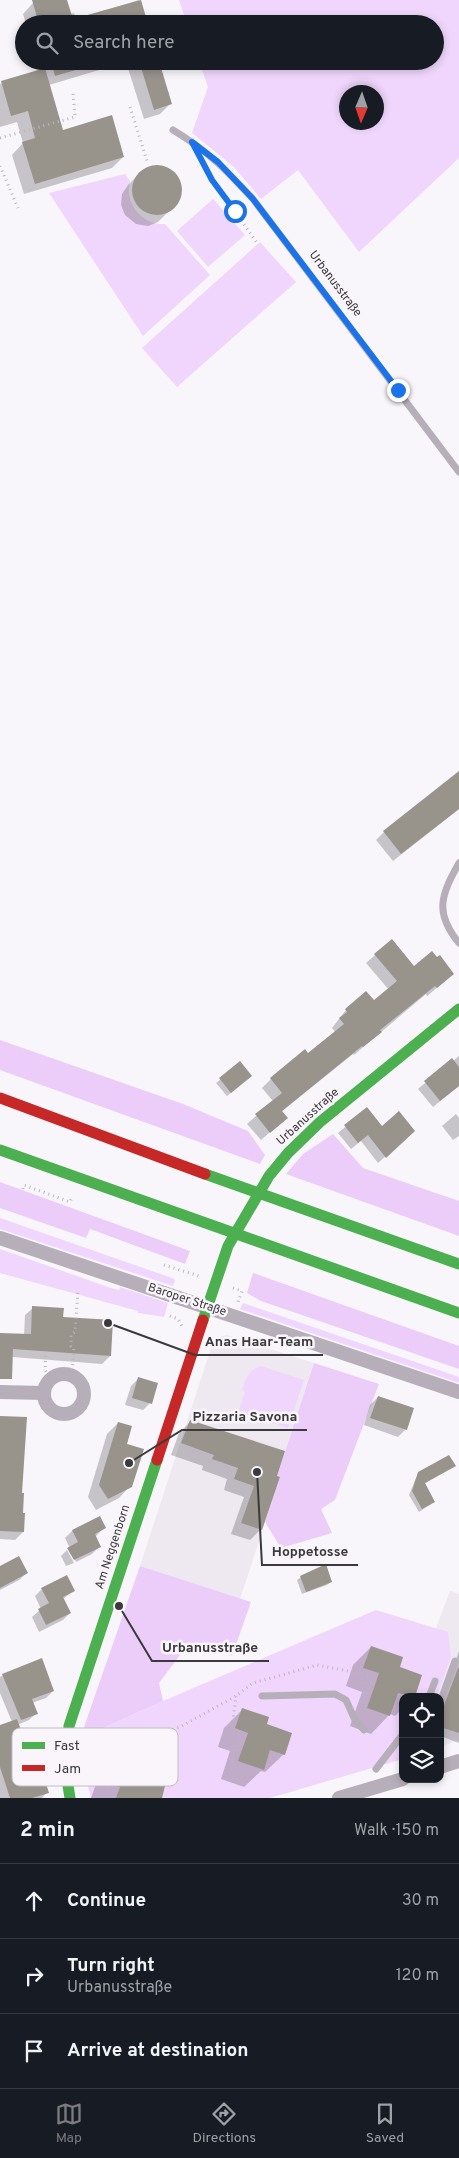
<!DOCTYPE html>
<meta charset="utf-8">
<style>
:root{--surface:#171b24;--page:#242831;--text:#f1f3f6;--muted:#9ea1a6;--line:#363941;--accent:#7c7b7e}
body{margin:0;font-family:Overpass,sans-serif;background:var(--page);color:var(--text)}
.controls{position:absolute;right:15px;bottom:15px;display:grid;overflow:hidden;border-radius:10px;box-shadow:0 2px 8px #0003}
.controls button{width:45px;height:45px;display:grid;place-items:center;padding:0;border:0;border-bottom:1px solid var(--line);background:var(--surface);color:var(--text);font:25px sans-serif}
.compass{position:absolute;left:339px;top:85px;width:45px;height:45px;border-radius:50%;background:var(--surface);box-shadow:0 2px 8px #0003;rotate:182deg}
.stop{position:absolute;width:15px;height:15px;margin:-11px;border:4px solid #1a73e8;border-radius:50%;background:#fff}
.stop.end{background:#1a73e8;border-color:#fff;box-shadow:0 1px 5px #0008}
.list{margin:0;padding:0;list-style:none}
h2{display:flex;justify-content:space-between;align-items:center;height:65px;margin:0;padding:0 20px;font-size:21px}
h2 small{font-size:16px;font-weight:400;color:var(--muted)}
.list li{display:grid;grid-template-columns:32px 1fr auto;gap:15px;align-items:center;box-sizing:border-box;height:75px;padding:0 20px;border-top:1px solid var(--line)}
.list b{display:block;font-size:19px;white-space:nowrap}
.list p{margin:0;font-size:16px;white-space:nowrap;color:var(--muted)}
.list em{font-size:16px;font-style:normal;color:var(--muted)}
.icon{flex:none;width:28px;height:28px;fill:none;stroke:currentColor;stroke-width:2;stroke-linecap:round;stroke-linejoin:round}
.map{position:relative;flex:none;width:459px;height:1798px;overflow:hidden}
.search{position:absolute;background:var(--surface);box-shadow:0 2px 8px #0003;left:15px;right:15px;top:15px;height:55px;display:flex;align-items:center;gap:12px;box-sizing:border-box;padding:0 18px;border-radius:28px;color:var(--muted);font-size:19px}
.sheet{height:290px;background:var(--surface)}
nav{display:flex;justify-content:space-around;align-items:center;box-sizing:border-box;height:70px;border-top:1px solid var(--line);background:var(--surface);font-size:14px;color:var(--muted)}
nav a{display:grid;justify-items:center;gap:2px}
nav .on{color:var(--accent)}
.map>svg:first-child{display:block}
</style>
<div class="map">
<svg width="459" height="1798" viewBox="0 0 459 1798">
<rect width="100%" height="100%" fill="#f8f6fa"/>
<g fill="#eee8f0">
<polygon points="227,1335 314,1363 277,1475 280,1477 240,1599 140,1566 213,1342 219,1337"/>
<polygon points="450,1591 459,1594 459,1740 440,1747 440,1697 437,1697 451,1657 436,1628"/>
</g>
<g fill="#f0d6fc" fill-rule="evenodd">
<path d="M179 0H459V158L359 252 298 170 261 199 234 167 192 133 208 87 199 61H435V24H187ZM346 92H376V122H346Z"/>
<path d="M125 174 130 181C124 204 142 225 165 224L210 275 143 336 49 193Z"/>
<polygon points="213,199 245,235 208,267 177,231"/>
<polygon points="260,242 296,282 177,387 142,348"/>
<polygon points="0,1218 172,1278 175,1280 173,1286 0,1229"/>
<polygon points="0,1249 111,1288 119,1290 120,1287 168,1303 164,1317 138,1313 138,1311 0,1273"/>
<polygon points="243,1303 459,1377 459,1383 240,1309"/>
<path d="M261 1366 304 1380 288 1428 238 1412 245 1392 242 1390C246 1379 248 1370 261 1366Z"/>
<path d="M376 1610 448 1632 451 1657 437 1697H403V1759L270 1798H91C85 1777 82 1759 83 1737L163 1701Z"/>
</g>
<g fill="#eccdfa">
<polygon points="0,1040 183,1104 248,1131 265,1155 260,1164 0,1070"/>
<polygon points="333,1134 363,1168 459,1201 459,1236 286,1174 303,1154"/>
<polygon points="0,1182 190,1251 185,1264 90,1229 86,1238 0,1208"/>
<polygon points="253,1273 459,1346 459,1369 261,1301 247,1293"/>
<polygon points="314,1363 379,1384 335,1500 321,1509 332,1533 281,1548 265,1522 280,1477 277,1476"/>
<polygon points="140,1566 251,1602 232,1656 214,1646 189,1643 159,1683 163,1701 83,1737 84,1727"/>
</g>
<g fill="#0003">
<polygon points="44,0 66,0 70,14 74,13 76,19 139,0 146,24 26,24 23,14 33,3"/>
<polygon points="37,61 157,61 170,104 160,114 144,119 126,62 49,85 62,132 123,157 112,168 24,194 12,155 23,143 17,122 0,127 0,84 40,71"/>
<polygon points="160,166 172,171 180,182 181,194 177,203 158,222 148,226 136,224 125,215 121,205 122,194 128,185 140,173 149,167"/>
<polygon points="459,785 459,809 393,861 376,840 384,832"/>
<polygon points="375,955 414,968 444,982 427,996 426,994 354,1055 353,1054 281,1112 286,1118 261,1140 247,1124 273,1101 262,1088 271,1079 308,1054 335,1032 332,1028 346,1010 373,1002 389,990 366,963"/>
<polygon points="459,1056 459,1086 433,1107 418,1089 452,1060 453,1061"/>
<polygon points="240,1063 247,1079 227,1096 216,1083"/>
<polygon points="367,1109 382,1128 407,1137 378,1163 361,1141 351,1149 338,1133"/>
<polygon points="456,1114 459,1118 459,1136 453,1140 442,1126"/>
<polygon points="33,1308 62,1318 111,1321 110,1356 102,1364 12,1357 0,1374 0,1334 24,1335 25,1315"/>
<polygon points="139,1378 150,1403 143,1410 125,1405 131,1386"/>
<polygon points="378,1397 406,1429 398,1437 364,1425 370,1405"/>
<polygon points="0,1417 20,1494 21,1515 24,1515 23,1532 15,1540 0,1539"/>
<polygon points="190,1422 284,1452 261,1529 250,1540 231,1534 244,1497 224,1490 227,1479 202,1470 203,1466 171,1455 179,1433"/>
<polygon points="118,1423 130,1486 119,1498 96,1510 88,1497 107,1434"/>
<polygon points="454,1466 424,1484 434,1502 419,1512 409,1495 416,1478 420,1474"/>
<polygon points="99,1518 104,1528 95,1537 100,1546 92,1554 76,1562 70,1549 67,1549 70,1548 65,1538 72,1531"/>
<polygon points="67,1550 74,1563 66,1566 61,1556"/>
<polygon points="0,1567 27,1573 19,1580 0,1590"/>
<polygon points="301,1577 331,1582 327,1585 302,1594 297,1580"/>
<polygon points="42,1589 73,1591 63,1599 70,1613 63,1620 39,1632 32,1617 41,1609 35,1596"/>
<polygon points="371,1647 398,1668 421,1676 414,1697 403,1697 403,1708 395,1716 390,1714 371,1734 350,1726 362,1692 346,1686 353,1665"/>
<polygon points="459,1651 459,1743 440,1736 440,1705"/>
<polygon points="3,1675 53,1691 46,1698 32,1703 36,1713 29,1720 17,1725 32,1765 47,1792 42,1798 0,1798 0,1726 12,1722 0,1693 0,1677"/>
<polygon points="243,1709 265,1725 284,1754 265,1772 261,1771 244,1787 221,1779 230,1751 218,1747 224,1728"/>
<polygon points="115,1762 139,1779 160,1798 91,1798 97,1781"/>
</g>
<g fill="#98948c">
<polygon points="32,0 67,0 73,19 141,0 148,24 39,24"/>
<polygon points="51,61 93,61 93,65 55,76"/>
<polygon points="139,61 159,61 172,104 154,110"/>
<polygon points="45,68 63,130 112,115 124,157 35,184 22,142 35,138 28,111 11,116 1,81"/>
<circle cx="157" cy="190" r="25"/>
<polygon points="459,771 459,809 401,854 383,831"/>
<polygon points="392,939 414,966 432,951 437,957 440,955 454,974 437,988 435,986 380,1030 382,1032 363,1047 362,1046 282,1111 288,1118 270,1133 255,1114 282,1093 270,1078 305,1049 308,1053 344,1024 339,1018 347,1012 345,1009 366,991 374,1000 397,981 374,954"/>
<polygon points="452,1058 459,1067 459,1086 440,1101 424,1081"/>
<polygon points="240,1061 252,1076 231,1093 219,1078"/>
<polygon points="367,1107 382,1126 399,1111 415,1131 386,1158 368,1135 358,1143 344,1125"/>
<polygon points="32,1306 64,1308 63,1317 113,1320 111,1356 13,1349 12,1379 0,1379 0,1333 31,1334"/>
<polygon points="138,1377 158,1383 152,1404 132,1398"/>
<polygon points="378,1396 414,1408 407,1430 370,1418"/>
<polygon points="0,1416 27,1417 22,1493 24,1493 23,1513 25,1513 24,1532 0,1531"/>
<polygon points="190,1420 285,1451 277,1476 280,1477 262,1530 241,1523 254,1486 234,1479 238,1468 212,1459 214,1455 181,1443"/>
<polygon points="118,1422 132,1426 127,1444 144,1449 132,1487 108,1499 99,1485"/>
<polygon points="449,1455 456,1466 425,1483 435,1502 422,1509 412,1491 418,1472"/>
<polygon points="100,1516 106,1528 95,1534 101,1547 74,1560 67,1548 78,1542 72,1530"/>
<polygon points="19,1556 28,1573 0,1588 0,1566"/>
<polygon points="326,1564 332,1582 306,1592 300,1576"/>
<polygon points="67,1575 75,1591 63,1597 71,1613 46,1625 38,1609 49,1603 41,1588"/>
<polygon points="371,1646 403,1657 400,1667 422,1675 415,1697 398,1693 390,1716 367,1708 379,1673 363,1668"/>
<polygon points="42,1658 54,1691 32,1699 38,1714 21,1720 2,1674"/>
<polygon points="458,1668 459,1668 459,1733 440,1727 440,1716"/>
<polygon points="242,1708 269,1717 267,1724 292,1733 285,1755 270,1750 264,1770 238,1761 248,1733 235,1728"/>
<polygon points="17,1719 33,1763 39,1761 49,1793 32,1798 10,1798 0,1767 0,1725"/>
<polygon points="115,1761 143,1770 140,1778 165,1786 162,1798 116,1798 120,1787 107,1783"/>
</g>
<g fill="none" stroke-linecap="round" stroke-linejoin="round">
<g stroke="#bbb6be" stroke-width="3" stroke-dasharray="1 4" stroke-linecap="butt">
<polyline points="130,107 147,161"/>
<polyline points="0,138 75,117 73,93"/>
<polyline points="0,166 18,208"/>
<polyline points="207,171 257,243"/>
<polyline points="23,1189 24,1185 70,1202 72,1197"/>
<polyline points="164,1265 199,1276"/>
<polyline points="233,1288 242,1291 238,1302"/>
<polyline points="170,1316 178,1319 182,1326"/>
<polyline points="46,1351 45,1370 51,1378"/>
<polyline points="72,1375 74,1348 71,1346 71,1335 75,1332 78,1290"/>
<polyline points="168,1731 180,1727 236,1696 253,1683 289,1673 317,1665 369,1675 361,1703"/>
<polyline points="229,1765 240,1733 232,1728 236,1696"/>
<polyline points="83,1782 119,1790"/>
</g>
<g stroke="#b6afb9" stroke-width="7">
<path d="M173 130C208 151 226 170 253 199L459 472"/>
<path d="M459 863C441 895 434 913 459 943"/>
<polyline points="262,1696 335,1694 346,1700 355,1720 364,1730"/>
<polyline points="429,1697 435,1681"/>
<polyline points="440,1703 455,1661"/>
<polyline points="376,1769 403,1734"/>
</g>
<g stroke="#b6afb9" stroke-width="14">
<polyline points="0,1238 459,1392"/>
<circle cx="64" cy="1394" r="20"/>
<polyline points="0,1392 44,1393"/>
<polyline points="440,1767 459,1761"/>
<polyline points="339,1798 403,1779"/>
</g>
<g stroke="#4caf50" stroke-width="11">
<polyline points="0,1150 459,1313"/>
<polyline points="205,1174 459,1264"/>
<polyline points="203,1320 228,1246 269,1176 288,1153 320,1122 459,1009"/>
<polyline points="70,1798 65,1767 69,1726 157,1460"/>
</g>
<g stroke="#c62828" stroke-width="11">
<polyline points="0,1098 205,1174"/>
<polyline points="157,1460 203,1320"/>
</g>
</g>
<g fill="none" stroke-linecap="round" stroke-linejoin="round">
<polyline stroke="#1a73e8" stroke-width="6" points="235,211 212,180 192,142 218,162 253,199 398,390"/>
</g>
<g text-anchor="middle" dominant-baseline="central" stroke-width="5" stroke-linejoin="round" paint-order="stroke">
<g font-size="12" fill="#3a393b" stroke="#f9f5fb">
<text transform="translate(335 284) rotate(53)">Urbanusstraße</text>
<text transform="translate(308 1117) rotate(-42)">Urbanusstraße</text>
<text transform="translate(187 1300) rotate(18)">Baroper Straße</text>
<text transform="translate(113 1547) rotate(-72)">Am Neggenborn</text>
</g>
</g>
<rect x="12" y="1728" width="166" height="58" rx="8" fill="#f9f5fb" stroke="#c0bdc1" stroke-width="1"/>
<rect x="22" y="1742" width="23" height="7" fill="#4caf50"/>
<rect x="22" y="1765" width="23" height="6" fill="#c62828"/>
<g font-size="14" fill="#3a393b">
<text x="54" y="1750">Fast</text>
<text x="54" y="1773">Jam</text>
</g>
<path fill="none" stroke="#3a393b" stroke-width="2" d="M108 1323L195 1355H323M129 1463L182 1430H307M257 1472L262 1565H358M119 1606L152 1661H269"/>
<g fill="#3a393b" stroke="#f9f5fb" stroke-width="2">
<circle cx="108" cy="1323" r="5"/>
<circle cx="129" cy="1463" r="5"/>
<circle cx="257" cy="1472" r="5"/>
<circle cx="119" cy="1606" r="5"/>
</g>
<g font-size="14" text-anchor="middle" font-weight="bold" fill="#3a393b" stroke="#f9f5fb" stroke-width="5" stroke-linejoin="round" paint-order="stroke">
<text x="259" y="1346">Anas Haar-Team</text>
<text x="245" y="1421">Pizzaria Savona</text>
<text x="310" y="1556">Hoppetosse</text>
<text x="210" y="1652">Urbanusstraße</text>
</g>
</svg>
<div class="controls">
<button><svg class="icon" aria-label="locate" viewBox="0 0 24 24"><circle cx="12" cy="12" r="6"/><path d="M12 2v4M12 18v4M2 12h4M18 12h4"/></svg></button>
<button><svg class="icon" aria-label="layers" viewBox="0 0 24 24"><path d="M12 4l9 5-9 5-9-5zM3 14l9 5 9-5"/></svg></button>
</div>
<svg class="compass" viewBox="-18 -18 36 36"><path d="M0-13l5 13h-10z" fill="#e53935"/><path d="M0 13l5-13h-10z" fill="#9ea1a6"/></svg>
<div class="stop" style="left:235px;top:211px"></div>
<div class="stop end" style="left:398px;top:390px"></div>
<div class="search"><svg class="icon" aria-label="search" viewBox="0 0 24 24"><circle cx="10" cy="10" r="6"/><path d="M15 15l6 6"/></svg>Search here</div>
</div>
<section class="sheet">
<h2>2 min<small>Walk · 150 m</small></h2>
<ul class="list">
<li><svg class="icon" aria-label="ahead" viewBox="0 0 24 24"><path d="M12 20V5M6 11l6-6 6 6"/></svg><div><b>Continue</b></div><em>30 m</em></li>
<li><svg class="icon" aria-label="right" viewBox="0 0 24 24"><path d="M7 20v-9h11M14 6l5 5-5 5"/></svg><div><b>Turn right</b><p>Urbanusstraße</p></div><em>120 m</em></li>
<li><svg class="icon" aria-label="arrive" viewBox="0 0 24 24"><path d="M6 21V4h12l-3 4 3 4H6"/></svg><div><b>Arrive at destination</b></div></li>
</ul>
</section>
<nav>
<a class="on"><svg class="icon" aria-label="map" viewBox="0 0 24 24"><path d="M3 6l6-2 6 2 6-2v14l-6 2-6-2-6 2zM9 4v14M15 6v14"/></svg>Map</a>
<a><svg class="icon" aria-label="directions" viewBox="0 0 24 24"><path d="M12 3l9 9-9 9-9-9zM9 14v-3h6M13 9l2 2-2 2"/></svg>Directions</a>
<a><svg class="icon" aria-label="saved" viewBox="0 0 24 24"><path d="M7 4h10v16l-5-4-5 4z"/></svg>Saved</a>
</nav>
